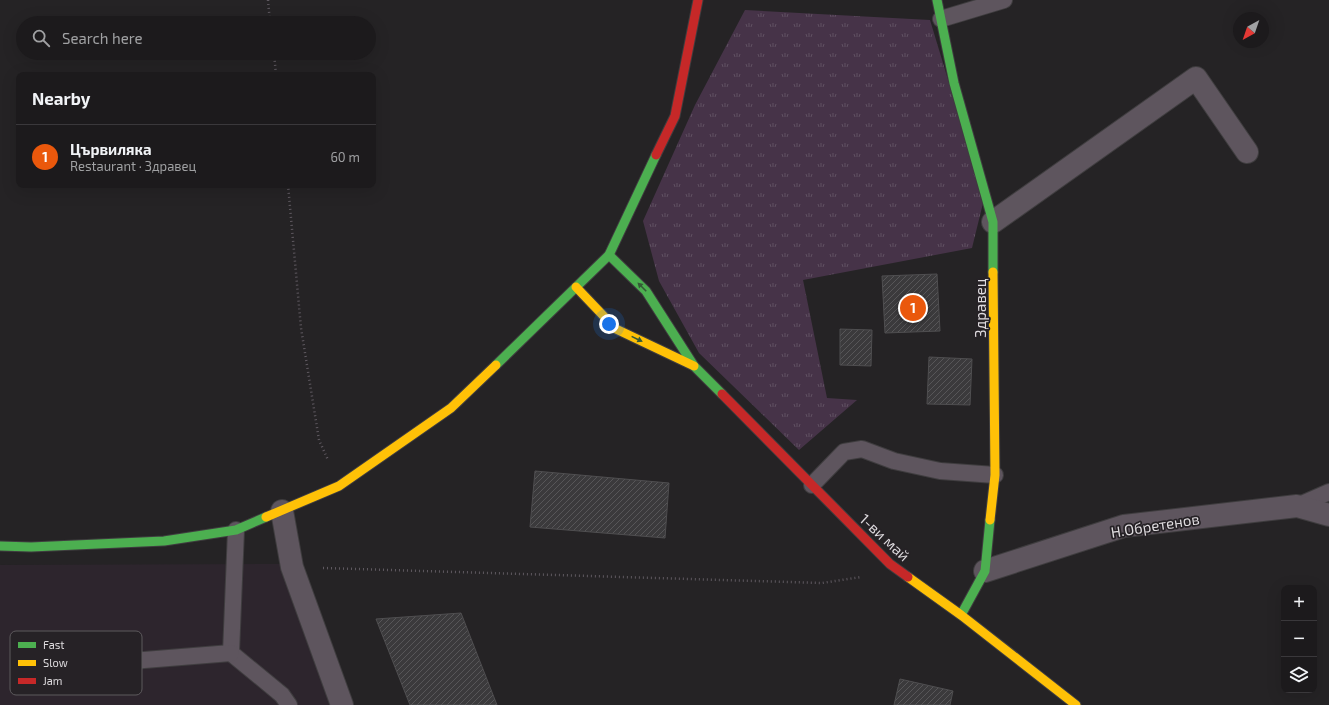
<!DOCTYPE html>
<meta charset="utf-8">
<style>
:root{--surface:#1c1a1c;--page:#292729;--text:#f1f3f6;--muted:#a0a1a3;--line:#3a383b;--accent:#ea580c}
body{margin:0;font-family:"Exo 2",sans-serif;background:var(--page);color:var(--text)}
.controls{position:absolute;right:12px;bottom:12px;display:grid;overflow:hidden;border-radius:8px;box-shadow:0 4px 16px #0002}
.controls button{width:36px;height:36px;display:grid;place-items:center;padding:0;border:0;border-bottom:1px solid var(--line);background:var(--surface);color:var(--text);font:20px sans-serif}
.compass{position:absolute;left:1233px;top:12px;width:36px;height:36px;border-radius:50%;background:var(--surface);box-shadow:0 4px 16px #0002;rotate:220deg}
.you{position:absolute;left:609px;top:324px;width:14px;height:14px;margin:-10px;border:3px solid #fff;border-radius:50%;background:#1a73e8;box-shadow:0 0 0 6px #1a73e833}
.badge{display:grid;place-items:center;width:26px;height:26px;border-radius:50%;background:var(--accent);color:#fff;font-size:13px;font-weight:700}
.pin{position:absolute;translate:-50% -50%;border:2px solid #fff;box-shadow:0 1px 4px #0006}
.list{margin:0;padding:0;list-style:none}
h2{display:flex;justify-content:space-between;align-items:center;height:52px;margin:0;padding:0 16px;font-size:17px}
h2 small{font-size:13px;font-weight:400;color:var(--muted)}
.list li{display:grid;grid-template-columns:26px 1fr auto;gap:12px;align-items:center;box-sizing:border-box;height:64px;padding:0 16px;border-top:1px solid var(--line)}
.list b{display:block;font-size:15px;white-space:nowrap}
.list p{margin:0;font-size:13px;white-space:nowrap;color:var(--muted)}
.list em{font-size:13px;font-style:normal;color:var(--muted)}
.icon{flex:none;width:22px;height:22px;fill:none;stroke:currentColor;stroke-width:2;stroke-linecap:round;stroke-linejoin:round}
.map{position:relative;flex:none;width:1329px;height:705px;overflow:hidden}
.search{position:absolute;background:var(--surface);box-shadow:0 4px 16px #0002;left:16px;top:16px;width:360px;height:44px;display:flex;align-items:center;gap:10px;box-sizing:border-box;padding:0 14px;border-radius:22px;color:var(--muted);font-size:15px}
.panel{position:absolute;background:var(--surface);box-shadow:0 4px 16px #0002;left:16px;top:72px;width:360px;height:116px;border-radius:8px}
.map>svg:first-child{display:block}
</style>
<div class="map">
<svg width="1329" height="705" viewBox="0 0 1329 705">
<defs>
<pattern id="grass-tufts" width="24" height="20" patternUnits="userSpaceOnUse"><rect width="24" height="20" fill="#463348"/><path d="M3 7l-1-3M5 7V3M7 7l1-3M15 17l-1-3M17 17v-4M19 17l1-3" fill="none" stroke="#605062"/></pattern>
<pattern id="building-hatch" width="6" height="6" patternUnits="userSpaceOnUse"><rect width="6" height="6" fill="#3b3a3c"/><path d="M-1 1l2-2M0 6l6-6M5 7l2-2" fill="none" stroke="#575658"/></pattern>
</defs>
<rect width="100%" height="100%" fill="#252325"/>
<polygon fill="#2d252d" points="280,564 332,705 0,705 0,565"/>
<polygon fill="url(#grass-tufts)" points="745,10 930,20 984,199 972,248 803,280 827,398 857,400 799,450 699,353 659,281 643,221 695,105"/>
<g fill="url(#building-hatch)" stroke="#4f4e50">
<polygon points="937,274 940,331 885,333 882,276"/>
<polygon points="840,329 872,330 871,366 840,365"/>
<polygon points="929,357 972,359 970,405 927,404"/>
<polygon points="535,471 669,483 665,538 530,527"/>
<polygon points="461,613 497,705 410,705 376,619"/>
<polygon points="900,679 953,691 950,705 894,705"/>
</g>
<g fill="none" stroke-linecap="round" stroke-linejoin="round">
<g stroke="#3f3d3f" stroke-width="18">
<g id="lane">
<polyline points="941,19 1004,0"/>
<polyline points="812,485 844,452 862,449 894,461 940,471 995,475"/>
<polyline points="1297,506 1329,492"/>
<polyline points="236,530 231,653 282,695 289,705"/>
<polyline points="20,670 231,653"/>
</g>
</g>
<g stroke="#3f3d3f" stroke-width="24">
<g id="street">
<polyline points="993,222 1196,78 1247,152"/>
<polyline points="282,511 292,567 342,705"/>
<polyline points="985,571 1124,526 1297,506 1329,515"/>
</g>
</g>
<g stroke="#3f3d3f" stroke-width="11">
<g id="fast">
<polyline points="937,0 954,83 993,222 993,272"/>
<polyline points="609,255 646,291 694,366 722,394"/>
<polyline points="496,365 609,255 656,155"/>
<polyline points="0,546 31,547 164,541 236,530 266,517"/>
<polyline points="961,615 985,571 990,520"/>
</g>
</g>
<g stroke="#3f3d3f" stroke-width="11">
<g id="slow">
<polyline points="576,287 616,329 694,366"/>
<polyline points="266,517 339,486 451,408 496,365"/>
<polyline points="990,520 995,475 993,272"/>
<polyline points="908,577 961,615 1076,705"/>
</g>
</g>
<g stroke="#3f3d3f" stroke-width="11">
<g id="jam">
<polyline points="656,155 675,116 698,0"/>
<polyline points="722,394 890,564 908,577"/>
</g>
</g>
<g stroke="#5f5960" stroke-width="2.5" stroke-dasharray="1 3" stroke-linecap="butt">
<polyline points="268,0 270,23"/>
<polyline points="274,53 276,75"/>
<polyline points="288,185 301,328 319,440 328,460"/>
<polyline points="323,568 822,583 861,577"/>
</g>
<use href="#lane" stroke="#5e555e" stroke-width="16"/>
<use href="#street" stroke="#5e555e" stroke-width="22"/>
<use href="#fast" stroke="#4caf50" stroke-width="9"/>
<use href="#slow" stroke="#ffc107" stroke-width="9"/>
<use href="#jam" stroke="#c62828" stroke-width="9"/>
</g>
<defs><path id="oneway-solid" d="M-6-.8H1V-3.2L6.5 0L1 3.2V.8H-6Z"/></defs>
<g fill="#355a37">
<use href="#oneway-solid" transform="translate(642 287) rotate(-135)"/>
<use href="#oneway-solid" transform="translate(637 339) rotate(26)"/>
</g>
<g text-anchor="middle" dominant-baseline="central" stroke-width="3.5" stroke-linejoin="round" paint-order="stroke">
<g font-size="15" fill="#dedbde" stroke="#262226">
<text transform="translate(980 308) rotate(-90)">Здравец</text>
<text transform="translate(1155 525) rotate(-9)">Н.Обретенов</text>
<text transform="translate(885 537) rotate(43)">1-ви май</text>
</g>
</g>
<rect x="10" y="631" width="132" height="64" rx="6" fill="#262226" stroke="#5d5a5d" stroke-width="1"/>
<rect x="18" y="642" width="18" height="6" fill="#4caf50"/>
<rect x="18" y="660" width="18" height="6" fill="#ffc107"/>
<rect x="18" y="678" width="18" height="6" fill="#c62828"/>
<g font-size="11" fill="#dedbde">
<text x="43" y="649">Fast</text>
<text x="43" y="667">Slow</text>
<text x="43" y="685">Jam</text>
</g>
</svg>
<div class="controls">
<button>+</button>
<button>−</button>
<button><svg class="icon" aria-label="layers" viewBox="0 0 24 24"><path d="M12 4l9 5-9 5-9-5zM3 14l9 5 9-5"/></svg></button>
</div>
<svg class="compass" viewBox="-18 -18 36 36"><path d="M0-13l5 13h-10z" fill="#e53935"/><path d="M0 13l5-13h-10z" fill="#a0a1a3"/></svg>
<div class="you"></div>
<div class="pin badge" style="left:913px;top:308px">1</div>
<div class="search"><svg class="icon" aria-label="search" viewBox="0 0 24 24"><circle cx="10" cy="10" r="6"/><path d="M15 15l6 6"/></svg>Search here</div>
<section class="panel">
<h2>Nearby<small></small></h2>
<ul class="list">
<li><span class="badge">1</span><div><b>Цървиляка</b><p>Restaurant · Здравец</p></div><em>60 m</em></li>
</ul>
</section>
</div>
